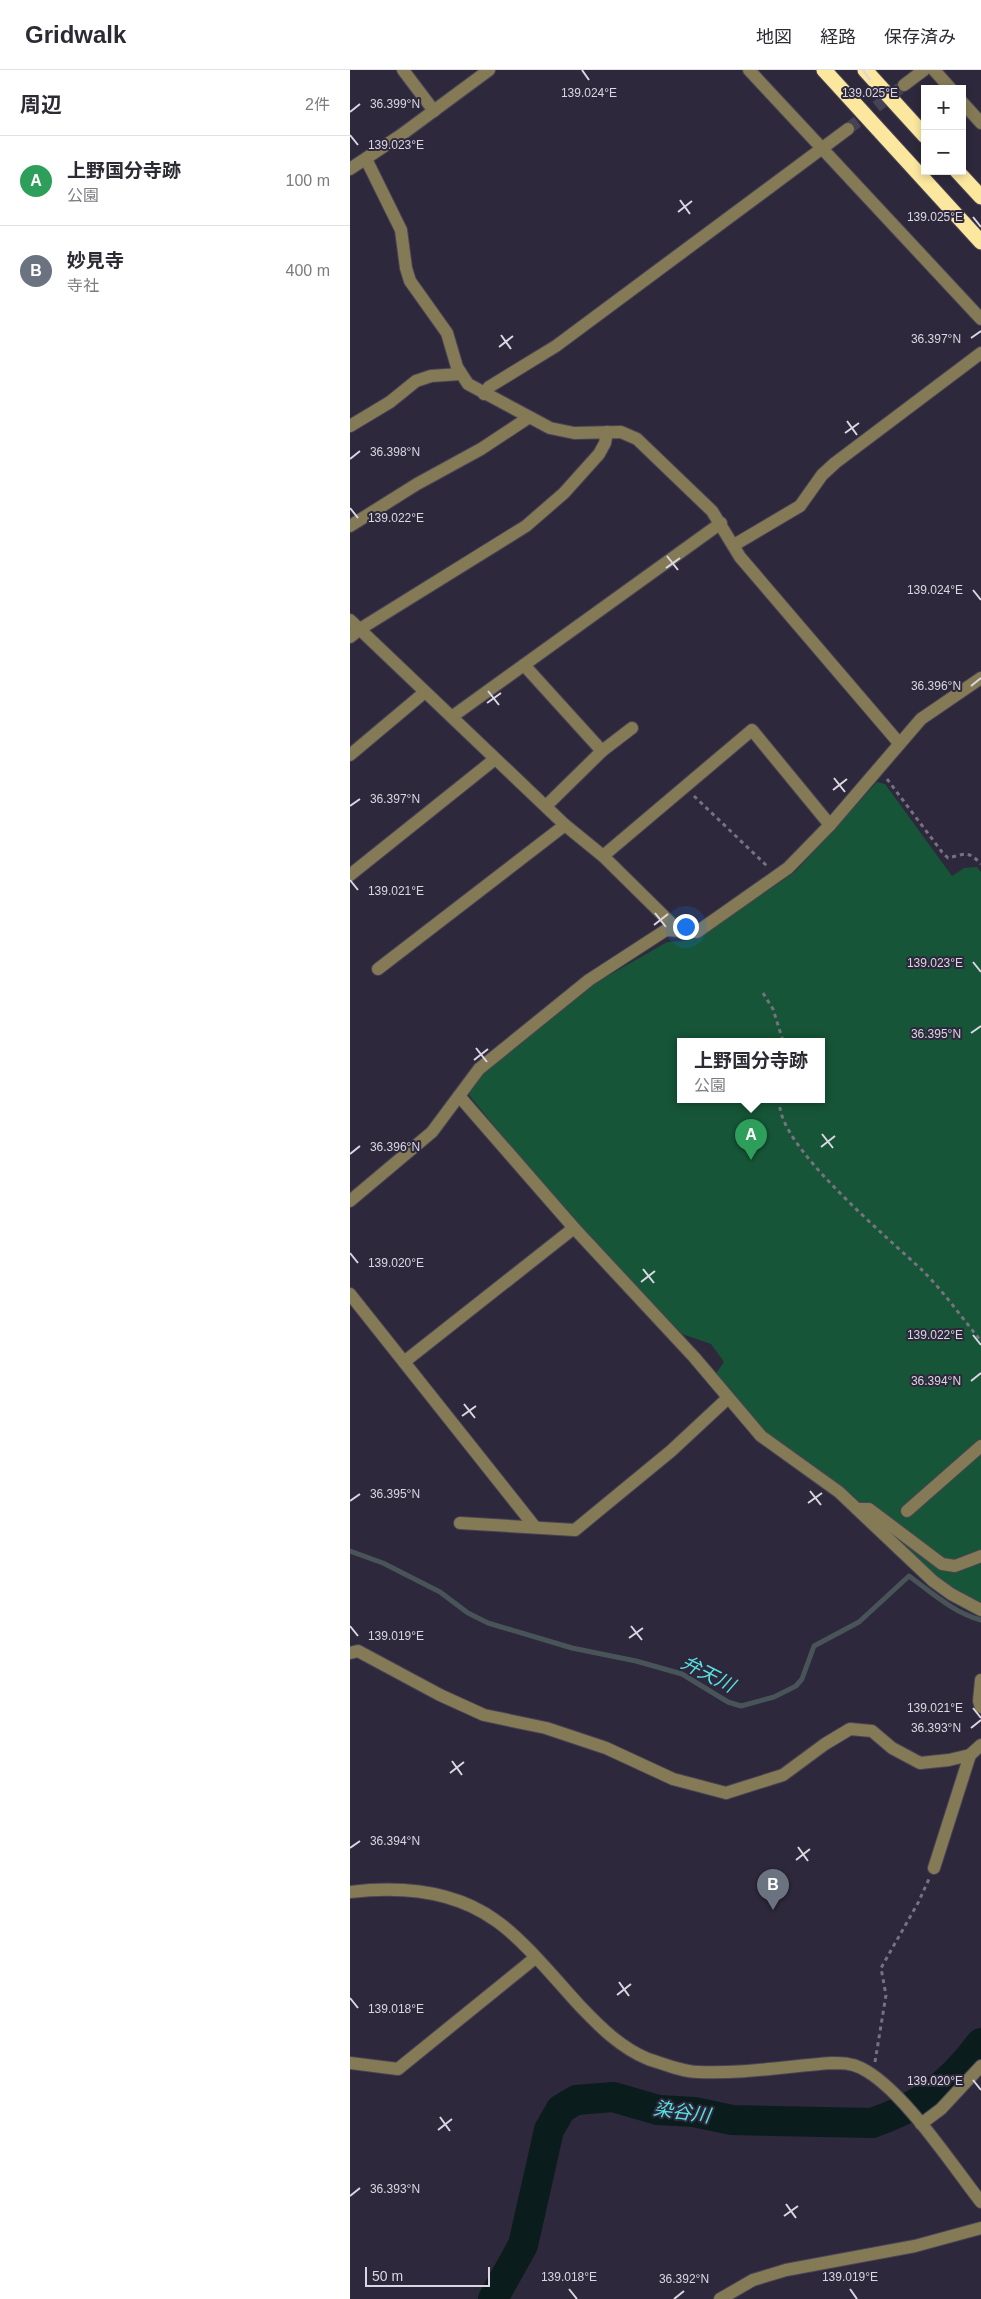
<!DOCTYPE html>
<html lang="ja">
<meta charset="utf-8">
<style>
:root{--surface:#fff;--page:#f7f7f7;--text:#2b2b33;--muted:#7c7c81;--line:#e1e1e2;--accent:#6e638a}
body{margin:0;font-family:Helvetica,"Noto Sans JP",sans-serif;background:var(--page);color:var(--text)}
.controls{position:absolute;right:15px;top:15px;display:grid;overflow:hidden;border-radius:0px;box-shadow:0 2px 8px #0003}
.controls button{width:45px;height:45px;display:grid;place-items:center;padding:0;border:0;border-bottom:1px solid var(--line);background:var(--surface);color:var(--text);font:25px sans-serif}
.scale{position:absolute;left:15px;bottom:12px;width:125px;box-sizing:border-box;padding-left:5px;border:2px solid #dad7e3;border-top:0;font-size:14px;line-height:18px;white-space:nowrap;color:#dad7e3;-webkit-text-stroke:4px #2d283b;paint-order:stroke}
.you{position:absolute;left:335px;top:856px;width:18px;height:18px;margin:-12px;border:4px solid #fff;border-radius:50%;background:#1a73e8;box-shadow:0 0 0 8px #1a73e833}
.badge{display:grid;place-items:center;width:32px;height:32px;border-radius:50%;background:var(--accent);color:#fff;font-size:16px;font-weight:700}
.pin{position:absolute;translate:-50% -41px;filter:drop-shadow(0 1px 2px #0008)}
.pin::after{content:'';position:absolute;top:26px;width:18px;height:15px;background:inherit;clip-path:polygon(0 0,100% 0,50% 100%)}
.popup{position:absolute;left:327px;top:968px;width:148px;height:65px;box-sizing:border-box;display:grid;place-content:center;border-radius:0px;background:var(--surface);filter:drop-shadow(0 1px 4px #0005);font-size:16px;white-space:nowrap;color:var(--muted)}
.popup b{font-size:19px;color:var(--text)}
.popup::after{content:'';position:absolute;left:50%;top:100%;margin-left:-10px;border:10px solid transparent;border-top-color:var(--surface)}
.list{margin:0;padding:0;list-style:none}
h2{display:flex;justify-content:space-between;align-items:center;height:65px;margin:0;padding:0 20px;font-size:21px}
h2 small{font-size:16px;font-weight:400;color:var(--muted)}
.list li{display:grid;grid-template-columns:32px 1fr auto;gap:15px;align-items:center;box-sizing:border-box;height:90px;padding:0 20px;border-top:1px solid var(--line)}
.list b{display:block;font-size:19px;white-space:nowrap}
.list p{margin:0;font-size:16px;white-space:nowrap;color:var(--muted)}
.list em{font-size:16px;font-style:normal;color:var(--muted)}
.map{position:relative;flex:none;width:631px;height:2229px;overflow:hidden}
header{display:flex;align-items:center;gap:30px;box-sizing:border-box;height:70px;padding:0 25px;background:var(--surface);border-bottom:1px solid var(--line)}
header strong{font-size:24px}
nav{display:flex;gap:28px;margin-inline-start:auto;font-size:18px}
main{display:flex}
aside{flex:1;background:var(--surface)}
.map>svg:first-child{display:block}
</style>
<header>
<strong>Gridwalk</strong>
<nav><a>地図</a><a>経路</a><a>保存済み</a></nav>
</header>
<main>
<aside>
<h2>周辺<small>2件</small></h2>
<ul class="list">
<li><span class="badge" style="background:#2e9e5b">A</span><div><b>上野国分寺跡</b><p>公園</p></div><em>100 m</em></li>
<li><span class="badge" style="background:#6b7280">B</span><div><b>妙見寺</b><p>寺社</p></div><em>400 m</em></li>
</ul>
</aside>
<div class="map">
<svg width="631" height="2229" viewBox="0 0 631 2229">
<rect width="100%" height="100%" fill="#2d283b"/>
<path fill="#165537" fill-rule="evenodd" d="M527 712 535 714 602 806 614 798 627 797 631 802V1537L585 1508 518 1443 503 1426 443 1386 415 1363 364 1306 374 1292 361 1274 332 1264 225 1155 119 1025 121 1015 131 1001 242 915 317 872 335 871 358 861 445 802ZM331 971H471V1029H331Z"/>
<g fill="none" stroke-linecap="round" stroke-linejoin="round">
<path stroke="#495458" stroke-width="5" d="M0 1481 33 1493 90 1522 118 1543 138 1553 222 1578 286 1591 332 1604 378 1632 391 1636 424 1627 446 1616 452 1609 464 1576 509 1552 559 1506C581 1522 604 1543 631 1550"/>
<path stroke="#0b1c1c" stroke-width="30" d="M143 2229 173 2175 199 2060 211 2039 226 2030 263 2027 308 2040 344 2042 382 2050 522 2053C571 2036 600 2015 631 1973"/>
<polyline stroke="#474254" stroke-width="12" stroke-dasharray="12 6" stroke-linecap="butt" points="498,59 554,15"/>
<g stroke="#494456" stroke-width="14">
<g id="minor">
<polyline points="53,0 84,41"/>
<polyline points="399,0 631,249"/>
<polyline points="584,0 601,19"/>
<polyline points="554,15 574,0"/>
<polyline points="612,32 631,53"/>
<polyline points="16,89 51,160 56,198 60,211 97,263 107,297 118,314 200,358 224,363 271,362 287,369 362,441 390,487 549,673"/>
<polyline points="0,99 51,65 139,0"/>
<polyline points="134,324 139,317 206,276 498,59"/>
<polyline points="0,356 40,332 66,311 81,306 110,304"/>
<polyline points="0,456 67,414 131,379 178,348"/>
<polyline points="384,475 450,436 472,405 485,393 631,283"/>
<polyline points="0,550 215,755 253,786 328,860"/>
<polyline points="0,567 10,559 176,456 214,423 249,384 255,373 257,362"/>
<polyline points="174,595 252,681"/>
<polyline points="103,646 371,453"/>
<polyline points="0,685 75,622"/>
<polyline points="196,736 252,681 282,658"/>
<polyline points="253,786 402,660 480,755"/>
<polyline points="0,805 145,689"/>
<polyline points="28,899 215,755"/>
<polyline points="109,1026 224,1158 344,1287 411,1366 489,1422 583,1511 601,1524 631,1540"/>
<polyline points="0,1131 82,1062 129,999 239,910 316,860 347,862 438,798 480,755 571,649 631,608"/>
<polyline points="0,1224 185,1457"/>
<polyline points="54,1292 224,1158"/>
<polyline points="507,1439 519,1439 592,1494 605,1496 631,1486"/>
<polyline points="557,1441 631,1376"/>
<polyline points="110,1453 225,1460 321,1381 378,1328"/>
<polyline points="0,1583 8,1581 90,1625 134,1645 196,1658 256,1678 323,1709 376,1723 433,1705 475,1674 500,1659 522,1661 542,1678 570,1693 599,1690 620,1685"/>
<polyline points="631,1610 629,1631 631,1637"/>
<polyline points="584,1798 620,1685 631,1675"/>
<path d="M0 1822C50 1816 103 1820 145 1850 173 1869 206 1910 230 1936 250 1957 271 1978 298 1989 314 1994 333 2002 349 2002 392 2004 439 1996 482 1993 492 1993 501 1993 511 1998 552 2018 602 2095 631 2132"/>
<polyline points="0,1993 48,1999 185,1888"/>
<polyline points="571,2054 591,2039 631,1996"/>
<polyline points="370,2229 403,2210 436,2200 565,2176 631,2158"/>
</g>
</g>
<g stroke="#494456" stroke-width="17">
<g id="highway">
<polyline points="474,0 631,172"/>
<polyline points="515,0 575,66"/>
<polyline points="607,101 631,127"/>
</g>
</g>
<g stroke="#777282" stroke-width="3" stroke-dasharray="4 4" stroke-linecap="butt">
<path d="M537 709 592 782 598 788C615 784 618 780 631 794"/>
<polyline points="344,726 417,796"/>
<polyline points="413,923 423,939 433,971"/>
<path d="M430 1029C422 1072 541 1170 573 1201 594 1222 612 1248 631 1271"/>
<polyline points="525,1992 536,1925 531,1898 568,1833 579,1809"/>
</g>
<use href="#minor" stroke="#847a55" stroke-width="12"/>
<use href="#highway" stroke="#fbe79e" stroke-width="15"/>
</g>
<path fill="none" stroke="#dad7e3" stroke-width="2" d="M232 0 239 10M513 0 520 10M0 42 10 34M0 65 8 75M330 130 340 144M328 142 342 131M623 147 631 157M151 265 161 279M621 268 631 261M149 277 163 266M497 351 507 365M495 363 509 353M0 389 10 381M0 438 8 448M317 486 328 500M316 498 330 488M623 520 631 530M621 616 631 608M138 621 149 635M137 633 151 623M484 708 495 722M483 720 497 709M0 736 10 729M0 810 8 820M305 843 316 857M304 855 318 844M623 892 631 902M621 963 631 956M126 978 137 992M124 990 138 979M472 1064 483 1078M471 1077 485 1066M0 1084 10 1076M0 1183 8 1193M293 1199 304 1213M291 1212 305 1201M623 1265 631 1275M621 1311 631 1303M114 1334 125 1348M112 1346 126 1336M460 1421 471 1435M0 1431 10 1424M458 1433 472 1423M0 1556 8 1566M281 1556 292 1570M279 1568 293 1558M623 1638 631 1648M621 1658 631 1650M102 1691 112 1705M100 1703 114 1692M448 1777 458 1791M0 1778 10 1771M446 1790 460 1779M269 1912 279 1926M267 1925 281 1914M0 1928 8 1938M623 2010 631 2020M90 2047 100 2061M88 2060 102 2049M0 2126 10 2118M436 2134 446 2148M434 2146 448 2136M219 2219 227 2229M500 2219 507 2229M324 2229 334 2221"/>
<g text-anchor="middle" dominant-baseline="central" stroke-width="4" stroke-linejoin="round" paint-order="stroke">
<g font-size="19" font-style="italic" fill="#57e2e2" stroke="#2d283b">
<text transform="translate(358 1604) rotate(27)">弁天川</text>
<text transform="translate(332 2042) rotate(8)">染谷川</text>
</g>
</g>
<g font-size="12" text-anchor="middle" fill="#dad7e3" stroke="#2d283b" stroke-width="4" stroke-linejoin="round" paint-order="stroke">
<text x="239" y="27">139.024°E</text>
<text x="520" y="27">139.025°E</text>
<text x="45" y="38">36.399°N</text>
<text x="46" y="79">139.023°E</text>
<text x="585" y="151">139.025°E</text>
<text x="586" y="273">36.397°N</text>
<text x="45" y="386">36.398°N</text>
<text x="46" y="452">139.022°E</text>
<text x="585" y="524">139.024°E</text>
<text x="586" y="620">36.396°N</text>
<text x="45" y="733">36.397°N</text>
<text x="46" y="825">139.021°E</text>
<text x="585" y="897">139.023°E</text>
<text x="586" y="968">36.395°N</text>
<text x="45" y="1081">36.396°N</text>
<text x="46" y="1197">139.020°E</text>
<text x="585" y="1269">139.022°E</text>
<text x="586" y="1315">36.394°N</text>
<text x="45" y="1428">36.395°N</text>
<text x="46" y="1570">139.019°E</text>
<text x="585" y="1642">139.021°E</text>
<text x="586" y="1662">36.393°N</text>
<text x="45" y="1775">36.394°N</text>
<text x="46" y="1943">139.018°E</text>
<text x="585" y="2015">139.020°E</text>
<text x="45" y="2123">36.393°N</text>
<text x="219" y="2211">139.018°E</text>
<text x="500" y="2211">139.019°E</text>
<text x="334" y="2213">36.392°N</text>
</g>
</svg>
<div class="controls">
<button>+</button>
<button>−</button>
</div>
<div class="scale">50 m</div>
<div class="you"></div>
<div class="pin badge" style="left:401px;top:1090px;background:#2e9e5b">A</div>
<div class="popup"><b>上野国分寺跡</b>公園</div>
<div class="pin badge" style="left:423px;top:1840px;background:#6b7280">B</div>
</div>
</main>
